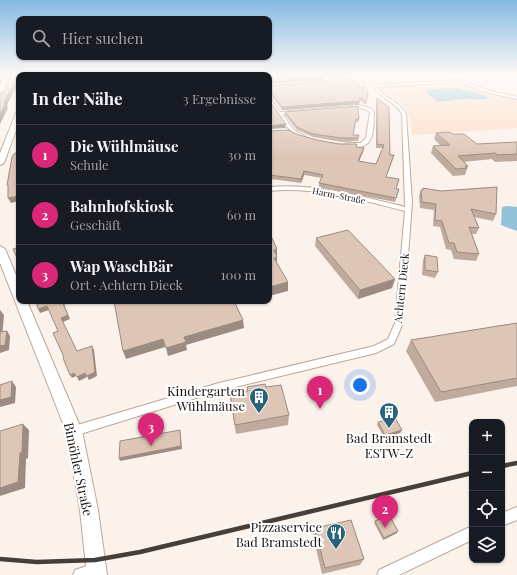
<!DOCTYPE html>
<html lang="de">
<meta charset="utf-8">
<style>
:root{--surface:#171b24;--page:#20242c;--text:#f1f3f6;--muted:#9ea1a6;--line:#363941;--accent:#db2777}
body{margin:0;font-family:"Playfair Display",serif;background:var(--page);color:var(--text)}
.controls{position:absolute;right:12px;bottom:12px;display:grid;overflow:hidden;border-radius:8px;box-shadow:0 1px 3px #0004}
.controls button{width:36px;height:36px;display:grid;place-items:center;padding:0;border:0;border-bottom:1px solid var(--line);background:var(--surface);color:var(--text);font:20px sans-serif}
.you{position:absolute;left:360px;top:385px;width:14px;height:14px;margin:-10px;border:3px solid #fff;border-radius:50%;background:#1a73e8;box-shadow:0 0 0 6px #1a73e833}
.badge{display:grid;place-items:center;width:26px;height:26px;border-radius:50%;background:var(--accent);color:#fff;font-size:13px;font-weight:700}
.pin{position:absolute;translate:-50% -33px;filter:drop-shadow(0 1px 2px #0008)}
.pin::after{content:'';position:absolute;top:21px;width:14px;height:12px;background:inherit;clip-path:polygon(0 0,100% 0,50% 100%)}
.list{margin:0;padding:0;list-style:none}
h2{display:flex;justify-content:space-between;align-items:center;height:52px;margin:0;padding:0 16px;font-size:17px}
h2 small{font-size:13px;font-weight:400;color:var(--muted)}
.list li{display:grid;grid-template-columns:26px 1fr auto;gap:12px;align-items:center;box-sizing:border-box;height:60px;padding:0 16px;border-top:1px solid var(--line)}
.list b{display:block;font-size:15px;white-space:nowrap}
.list p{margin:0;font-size:13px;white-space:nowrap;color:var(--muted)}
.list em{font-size:13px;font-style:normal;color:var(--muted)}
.icon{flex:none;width:22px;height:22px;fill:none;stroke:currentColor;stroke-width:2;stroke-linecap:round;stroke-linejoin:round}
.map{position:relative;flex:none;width:517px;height:575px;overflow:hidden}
.search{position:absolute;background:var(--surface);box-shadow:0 1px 3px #0004;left:16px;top:16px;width:256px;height:44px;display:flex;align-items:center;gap:10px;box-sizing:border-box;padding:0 14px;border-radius:8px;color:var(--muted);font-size:15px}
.panel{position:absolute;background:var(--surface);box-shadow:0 1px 3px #0004;left:16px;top:72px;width:256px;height:232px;border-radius:8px}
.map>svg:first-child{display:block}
</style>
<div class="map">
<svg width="517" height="575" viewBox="0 0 517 575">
<rect width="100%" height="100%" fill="#fcf2ec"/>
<g fill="#fcdfca" fill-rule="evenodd">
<polygon points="354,75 440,75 453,80 368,85"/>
<path d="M459 83 517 101V128L412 135C411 128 411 118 408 112 406 105 385 93 378 87ZM457 88 486 96 488 98 444 102 429 89Z"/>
</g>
<g fill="#91c2d8">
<polygon points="457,88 486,96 488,99 464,99 439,102 436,101 425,91 429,89"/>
<polygon points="508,206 517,207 517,231 501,225 502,207"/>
</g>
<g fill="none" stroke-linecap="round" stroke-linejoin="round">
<polyline stroke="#91c2d8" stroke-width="1.5" points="353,75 366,85"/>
<g stroke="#bda797" stroke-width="2">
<g id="street">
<polygon points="321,75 325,75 331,81 331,83 321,84 321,82 327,81"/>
<path d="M460 80 487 90 517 97V99L485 92 460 82 377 87C384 99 399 100 406 114L412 202 403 323 394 344 376 353 219 391 74 436 70 435 69 431 70 427 74 426 219 383 374 346 388 339 395 323 405 211C361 200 315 186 269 191V187C315 183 361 196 405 207L402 114C395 101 380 99 373 86L375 85Z"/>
<path d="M269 96 280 112 358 105 371 108 374 112C373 124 376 144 360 147 355 148 349 148 344 145L347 143H361L366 138 370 112 367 110 358 107 282 114 294 130 306 137 304 138C290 134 269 110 269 96Z"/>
<polygon points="517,507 517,520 502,526 502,513"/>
<polygon points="472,526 472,540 399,575 377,575 379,570"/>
<polygon points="96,563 101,565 103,570 101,575 73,575 75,570"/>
</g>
</g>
<g stroke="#bda797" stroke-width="2">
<g id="secondary">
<polygon points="19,111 19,122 4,163 0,165 0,153 16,113"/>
<polygon points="0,246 5,249 19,282 19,301 27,301 82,431 98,510 107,575 87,575 80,510 66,431 0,263"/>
</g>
</g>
<use href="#street" fill="#fff" fill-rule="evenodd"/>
<use href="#secondary" fill="#fff" fill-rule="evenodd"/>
<polyline stroke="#463e39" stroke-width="1.5" points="0,83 4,75"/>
<g stroke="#463e39" stroke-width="4.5">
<polyline points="502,466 517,463"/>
<polyline points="0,559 37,562 95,560 140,552 472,473"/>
</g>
</g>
<g fill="#bfaa9d">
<polygon points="327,75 343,75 348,80 368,91 366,105 360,100 359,104 282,110 269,92 269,86 332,81 332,80"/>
<polygon points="377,98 390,155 394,155 386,177 396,189 399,189 395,202 319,187 319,183 322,178 304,175 301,183 271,179 271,183 269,183 269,131 299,135 317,140 364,148 363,152 359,161 376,164 383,148 376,148 376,101"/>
<polygon points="285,112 359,119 358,122 355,122 353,135 359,135 358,141 342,142 313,137 297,130 285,115"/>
<polygon points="436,133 453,134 477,144 517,142 517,161 495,162 492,159 464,162 468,166 465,175 453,176 431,153 433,146 441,146 434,139"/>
<polygon points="423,188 496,214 493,221 474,217 479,228 476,234 472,234 479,254 476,261 454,259 451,250 446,249 440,227 433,226 434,210 420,208 419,196 421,190 422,190"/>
<polygon points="316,238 395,279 392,288 358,299 315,246"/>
<polygon points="425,255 438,272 435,278 422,275 423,260"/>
<polygon points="517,323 517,386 435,402 406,351 411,340"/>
<polygon points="247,387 266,387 289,415 288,425 236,434 231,404 230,394 247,391"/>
<polygon points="378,422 402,430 400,433 384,437 377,425"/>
<polygon points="375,521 397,533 383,540 374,523"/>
<polygon points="315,528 364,559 360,565 322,574 313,536"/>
</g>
<g fill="#9b8b80">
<polygon points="18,75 19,75 19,82 8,103 7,106 8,108 0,124 0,114 6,98"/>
<polygon points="324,77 324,80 269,84 269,82"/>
<polygon points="360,101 359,104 282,110 282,107"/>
<polygon points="286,124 285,128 269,129 269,126"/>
<polygon points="364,148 363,152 357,165 358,161"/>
<polygon points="304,171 304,175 301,183 301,179"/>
<rect x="269" y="179" width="2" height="4"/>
<polygon points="19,196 19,201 11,203 8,198"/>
<polygon points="277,249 277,266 273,266 274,250"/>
<polygon points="395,279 392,288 358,299 360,290"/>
<polygon points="288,282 288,291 269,296 269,287"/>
<polygon points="62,301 73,301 64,305 70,319 63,322 61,318"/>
<polygon points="47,306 49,310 40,313 38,309"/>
<polygon points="0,310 4,315 2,338 0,336"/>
<polygon points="243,320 244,328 186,345 187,350 168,356 166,348 184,337"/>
<polygon points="7,331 10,336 9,350 0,353 0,346"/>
<polygon points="163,339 165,347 126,359 123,351"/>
<polygon points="92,346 94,350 97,376 89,380 87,376"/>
<polygon points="74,373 76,376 72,378 70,375"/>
<polygon points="85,373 87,377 79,381 77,377"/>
<polygon points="12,381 16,387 15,403 0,407 0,400"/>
<polygon points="23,424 29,430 28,458 26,459 25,488 0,496 0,488"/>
<polygon points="180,430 182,449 120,461 119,458"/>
<polygon points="402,430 400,433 384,437 385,435"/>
<polygon points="398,531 397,533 383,540 384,538"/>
</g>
<g fill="#dec6b7" stroke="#9b8b80">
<polygon points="10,75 18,75 6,98 4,104 6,103 0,114 0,93 3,93"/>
<polygon points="269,75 322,75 324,77 269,82"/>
<polygon points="331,75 343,75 348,80 353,80 362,88 365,87 368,91 366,102 360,97 360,101 282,107 269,89 269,86 332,81 332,77"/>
<polygon points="377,98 389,107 390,155 394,155 386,177 399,179 396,189 399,189 396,198 319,183 323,175 304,171 301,179 269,175 271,179 269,179 269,131 288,130 299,135 317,140 339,144 357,144 356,147 364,148 358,161 376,164 384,145 377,144"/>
<polygon points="269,100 286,124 269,126"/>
<polygon points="358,106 359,119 356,119 353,135 359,135 358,138 342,138 313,134 297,127 285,112"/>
<polygon points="449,132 453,134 464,134 477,144 517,142 517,154 498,155 495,153 458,156 468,166 465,166 467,168 456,169 433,146 450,145 436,133"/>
<polygon points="19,146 19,196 8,198 8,185 7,185 12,157 14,154 16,153"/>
<polygon points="497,187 496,214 471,209 479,228 469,227 479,254 457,252 454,243 449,243 442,221 435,220 436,204 422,202 421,190 423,190 423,188 441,191"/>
<rect x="18" y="201" width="1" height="11"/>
<polygon points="348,230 395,279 360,290 316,238"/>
<polygon points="272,238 277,249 274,250 277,257 274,258 288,282 269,287 269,239"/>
<polygon points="19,247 19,262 13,249"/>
<polygon points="425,255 437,257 438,272 425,270"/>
<polygon points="36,301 62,301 68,315 61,318 77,351 92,346 95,372 87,376 85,373 77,377 74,373 70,375 63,358 64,357 53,333 58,331 47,306 38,309"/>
<polygon points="114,301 234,301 243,320 184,337 186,342 166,348 163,339 123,351"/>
<polygon points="517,323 517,378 441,392 411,340"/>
<polygon points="7,331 5,345 0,346 0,332"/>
<polygon points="12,381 11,397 0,400 0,385"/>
<polygon points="265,384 266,387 281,385 289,415 235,425 230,394 248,391 247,387"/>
<polygon points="395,418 402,430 385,435 378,422"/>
<polygon points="23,424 22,452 20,453 18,482 0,488 0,431"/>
<polygon points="180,430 181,446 119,458 120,441"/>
<polygon points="389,515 398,531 384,538 375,521"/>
<polygon points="351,520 364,559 325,568 315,528"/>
</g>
<linearGradient id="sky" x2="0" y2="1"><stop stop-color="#85bae2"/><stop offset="0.48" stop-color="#fef9f6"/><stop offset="1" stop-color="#fef9f6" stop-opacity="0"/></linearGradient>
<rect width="517" height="156" fill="url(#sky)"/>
<defs>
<g id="building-pin" transform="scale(1)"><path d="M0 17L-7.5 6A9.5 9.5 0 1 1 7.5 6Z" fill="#28637b" stroke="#fff"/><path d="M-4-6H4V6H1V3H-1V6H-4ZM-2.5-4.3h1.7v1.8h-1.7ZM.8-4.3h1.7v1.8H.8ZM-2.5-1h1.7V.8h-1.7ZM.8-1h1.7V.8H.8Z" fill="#fff"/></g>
<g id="restaurant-pin" transform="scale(1)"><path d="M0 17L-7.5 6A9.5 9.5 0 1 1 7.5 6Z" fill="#28637b" stroke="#fff"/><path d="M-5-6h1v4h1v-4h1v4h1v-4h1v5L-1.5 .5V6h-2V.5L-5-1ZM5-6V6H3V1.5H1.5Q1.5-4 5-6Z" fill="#fff"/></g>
</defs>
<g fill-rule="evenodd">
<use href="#building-pin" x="259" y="397"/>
<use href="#building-pin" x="389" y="412"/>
<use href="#restaurant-pin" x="336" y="533"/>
</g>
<g text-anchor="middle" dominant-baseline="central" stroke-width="4" stroke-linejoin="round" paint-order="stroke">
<g font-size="9" fill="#19110c" stroke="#fff">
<text transform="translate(339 195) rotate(11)">Harm-Straße</text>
</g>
<g font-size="11" fill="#19110c" stroke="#fff">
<text transform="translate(401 288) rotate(-84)">Achtern Dieck</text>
</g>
<g font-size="13" fill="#19110c" stroke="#fff" text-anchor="end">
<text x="245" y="390">Kindergarten<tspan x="245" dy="15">Wühlmäuse</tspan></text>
<text x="389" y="437" text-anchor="middle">Bad Bramstedt<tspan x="389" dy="15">ESTW-Z</tspan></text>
<text x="322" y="526">Pizzaservice<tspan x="322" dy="15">Bad Bramstedt</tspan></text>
</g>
<g font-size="13" fill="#19110c" stroke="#fff">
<text transform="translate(79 469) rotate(78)">Bimöhler Straße</text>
</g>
</g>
</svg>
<div class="controls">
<button>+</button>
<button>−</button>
<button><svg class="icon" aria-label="locate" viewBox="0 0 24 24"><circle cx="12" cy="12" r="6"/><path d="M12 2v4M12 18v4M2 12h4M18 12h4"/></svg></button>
<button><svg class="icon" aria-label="layers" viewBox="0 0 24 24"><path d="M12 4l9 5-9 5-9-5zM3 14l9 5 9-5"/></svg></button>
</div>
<div class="you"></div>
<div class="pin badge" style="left:320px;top:409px">1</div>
<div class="pin badge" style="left:385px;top:528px">2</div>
<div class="pin badge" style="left:151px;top:446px">3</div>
<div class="search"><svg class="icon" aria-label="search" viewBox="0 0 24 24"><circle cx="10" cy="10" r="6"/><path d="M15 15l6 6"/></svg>Hier suchen</div>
<section class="panel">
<h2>In der Nähe<small>3 Ergebnisse</small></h2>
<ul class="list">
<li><span class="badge">1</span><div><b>Die Wühlmäuse</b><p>Schule</p></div><em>30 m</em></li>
<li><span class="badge">2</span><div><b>Bahnhofskiosk</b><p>Geschäft</p></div><em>60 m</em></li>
<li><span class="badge">3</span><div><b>Wap WaschBär</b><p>Ort · Achtern Dieck</p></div><em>100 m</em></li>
</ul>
</section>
</div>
